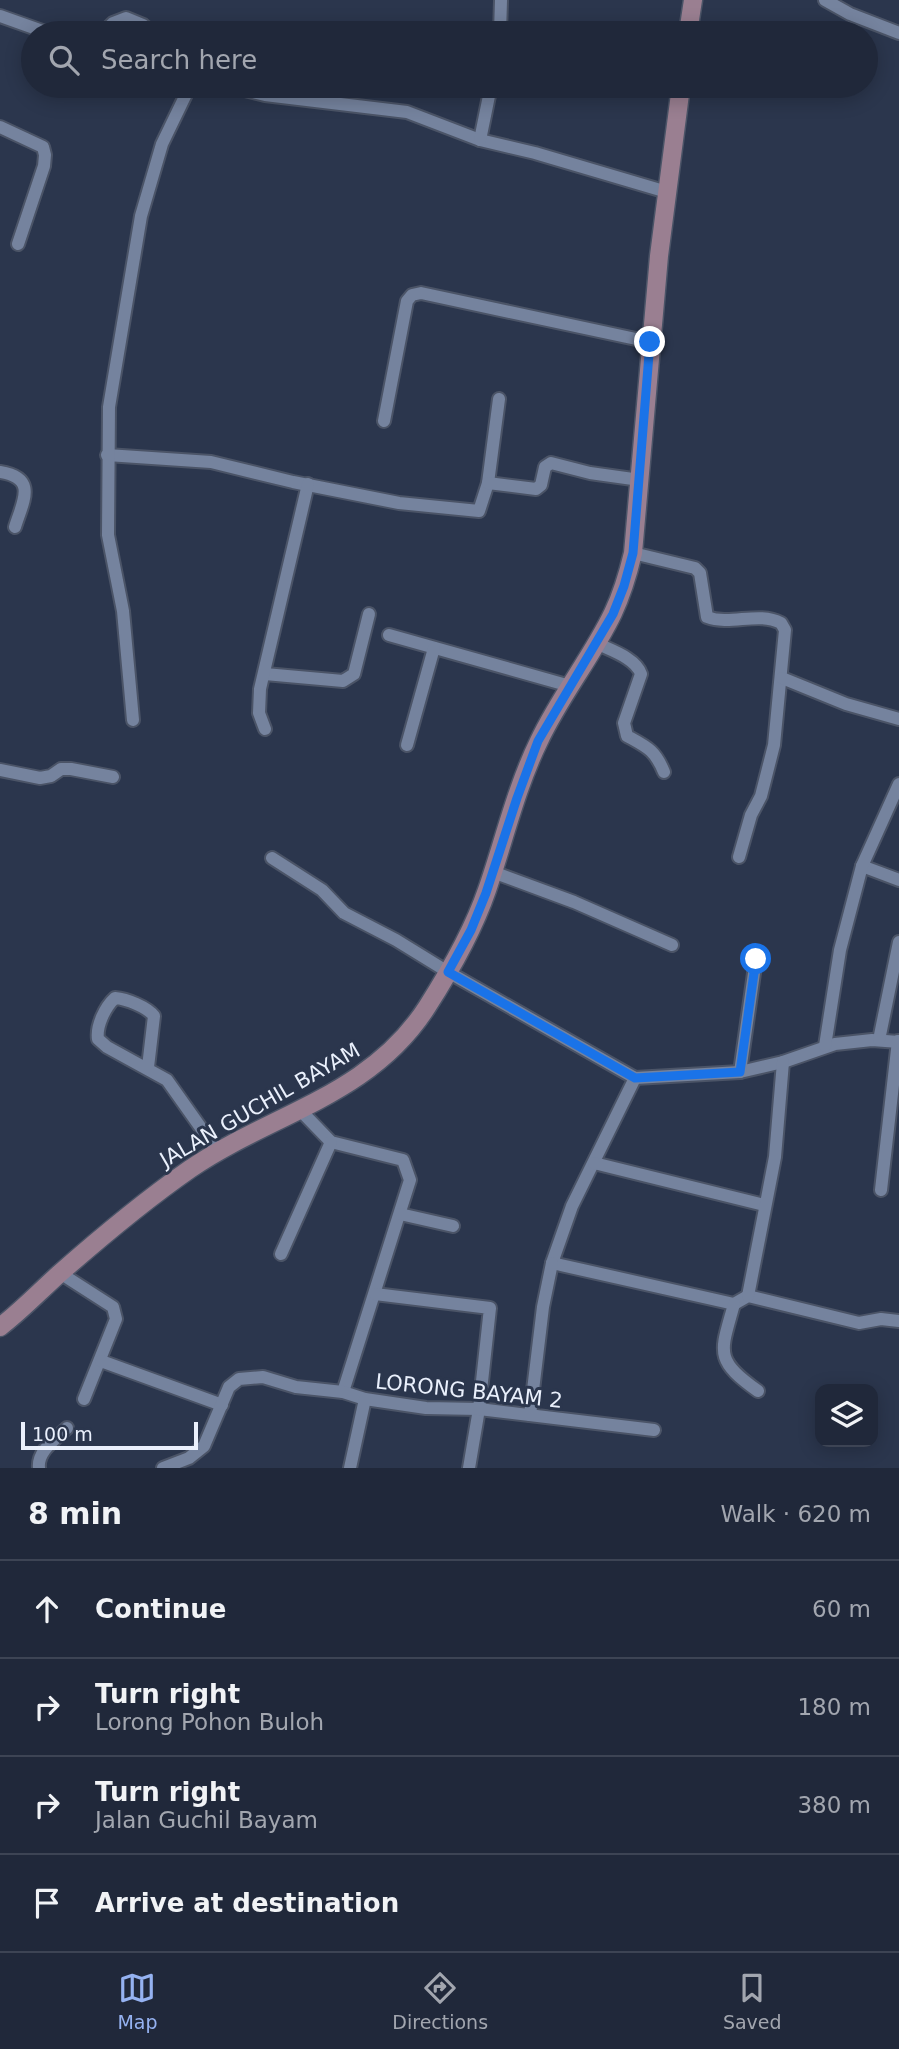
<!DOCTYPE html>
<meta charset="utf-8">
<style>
:root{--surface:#20283a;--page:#2d3445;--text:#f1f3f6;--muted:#a2a6af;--line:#3d4454;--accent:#95b2f1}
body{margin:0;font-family:"DejaVu Sans",sans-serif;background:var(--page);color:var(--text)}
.controls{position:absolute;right:21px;bottom:21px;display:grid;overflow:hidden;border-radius:14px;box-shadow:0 4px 18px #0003}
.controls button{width:63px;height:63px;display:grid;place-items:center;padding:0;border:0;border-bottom:2px solid var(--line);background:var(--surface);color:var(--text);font:35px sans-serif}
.scale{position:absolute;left:21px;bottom:18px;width:177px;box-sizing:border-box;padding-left:7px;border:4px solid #eaf0fc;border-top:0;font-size:19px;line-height:24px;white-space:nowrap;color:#eaf0fc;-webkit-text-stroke:5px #2b364d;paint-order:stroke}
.stop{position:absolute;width:21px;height:21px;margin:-16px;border:5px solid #1a73e8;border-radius:50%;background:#fff}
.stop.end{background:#1a73e8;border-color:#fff;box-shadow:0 2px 7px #0008}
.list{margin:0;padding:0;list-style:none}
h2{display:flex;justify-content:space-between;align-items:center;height:91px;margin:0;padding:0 28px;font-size:30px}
h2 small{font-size:23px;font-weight:400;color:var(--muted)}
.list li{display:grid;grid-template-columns:46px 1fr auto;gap:21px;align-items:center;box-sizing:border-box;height:98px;padding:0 28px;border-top:2px solid var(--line)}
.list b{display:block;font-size:26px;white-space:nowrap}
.list p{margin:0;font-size:23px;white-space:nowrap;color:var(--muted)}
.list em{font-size:23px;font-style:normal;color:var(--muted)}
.icon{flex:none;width:38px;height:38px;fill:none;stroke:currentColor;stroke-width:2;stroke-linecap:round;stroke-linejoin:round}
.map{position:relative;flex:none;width:899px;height:1468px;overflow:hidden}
.search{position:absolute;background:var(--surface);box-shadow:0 4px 18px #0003;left:21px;right:21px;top:21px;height:77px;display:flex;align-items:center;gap:18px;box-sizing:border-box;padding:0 24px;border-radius:38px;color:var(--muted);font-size:26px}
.sheet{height:483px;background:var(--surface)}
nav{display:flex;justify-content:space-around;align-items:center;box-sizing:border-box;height:98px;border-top:2px solid var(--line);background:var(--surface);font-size:19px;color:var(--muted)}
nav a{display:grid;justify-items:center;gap:4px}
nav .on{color:var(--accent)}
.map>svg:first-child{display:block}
</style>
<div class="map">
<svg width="899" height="1468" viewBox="0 0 899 1468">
<rect width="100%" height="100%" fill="#2b364d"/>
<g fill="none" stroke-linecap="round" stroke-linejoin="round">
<g stroke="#4b5467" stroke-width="16">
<g id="minor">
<polyline points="825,0 850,14 899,33"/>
<polyline points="0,16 48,33"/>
<polyline points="103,33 113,23 126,18 143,25 152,33"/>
<polyline points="500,33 501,0"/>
<polyline points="229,86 265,95 407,112 480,140 535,153 667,192"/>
<polyline points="0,127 43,147 45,155 44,166 18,244"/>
<polyline points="480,140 491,86"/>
<polyline points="384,421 407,301 412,295 421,293 650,342"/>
<polyline points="107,455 211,462 293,482 399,503 479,511 488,483 499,399"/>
<path d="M0 472C38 478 23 501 15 527"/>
<polyline points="488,483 536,489 541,485 545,467 551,463 590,473 640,480"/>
<path d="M633 553 695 568 700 573 707 617C731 626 758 611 781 623L785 630 774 745 761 796 751 815 739 857"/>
<polyline points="389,635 570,686"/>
<path d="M596 643C610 650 636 658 641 674L624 723 627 736C647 747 655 750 664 772"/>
<polyline points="265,674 343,681 354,674 369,614"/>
<polyline points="782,678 846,704 899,719"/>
<polyline points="133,720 123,611 108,535 109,407 141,216 162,144 190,86"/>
<polyline points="265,729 259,713 260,689 308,484"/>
<polyline points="407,745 434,648"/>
<polyline points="0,770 40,778 51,776 61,769 71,769 113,777"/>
<polyline points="272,858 322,890 344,913 396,940 448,972 635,1078 740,1072 783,1062 835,1044 872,1040 899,1042"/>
<polyline points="862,866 899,880"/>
<polyline points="493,872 574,902 672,945"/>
<polyline points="879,1040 899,942"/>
<polyline points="825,1046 840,950 862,866 899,784"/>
<path d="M148 1067 154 1016C147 1007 127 999 115 998 105 1007 96 1026 98 1039L107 1047 167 1080 218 1152"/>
<polyline points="740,1072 756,959"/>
<polyline points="635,1078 572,1206 552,1263 734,1304 748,1296 859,1323 881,1319 899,1321"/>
<polyline points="301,1111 331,1142 403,1160 410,1180 343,1392"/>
<polyline points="594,1163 764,1205"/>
<polyline points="881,1190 898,1041"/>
<polyline points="400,1214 453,1226"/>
<polyline points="281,1254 331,1142"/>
<polyline points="60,1273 113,1307 116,1319 84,1399"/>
<polyline points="375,1294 490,1308 479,1409 469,1468"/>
<polyline points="748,1296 775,1157 783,1062"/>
<path d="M734 1304C721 1352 713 1359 758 1391"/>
<polyline points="101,1361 222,1405"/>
<polyline points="530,1415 543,1307 552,1263"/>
<path d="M39 1468C37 1451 56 1439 67 1428"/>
<polyline points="163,1468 189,1458 204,1446 229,1387 239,1379 263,1377 296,1387 343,1392 365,1399 426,1408 479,1409 654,1430"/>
<polyline points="350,1468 365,1399"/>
</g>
</g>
<g stroke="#4b5467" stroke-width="21">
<g id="secondary">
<polyline points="688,33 693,0"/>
<path d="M0 1327C21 1311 39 1292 59 1274 101 1237 144 1201 190 1169 272 1113 370 1096 427 1007 450 971 473 931 487 890 504 841 516 788 539 741 560 696 592 657 613 613 622 594 628 574 633 553L659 256 681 86"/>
</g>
</g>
<use href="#minor" stroke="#75839e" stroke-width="12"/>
<use href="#secondary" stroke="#9a7f91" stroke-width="18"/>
</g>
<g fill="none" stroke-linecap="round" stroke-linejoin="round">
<polyline stroke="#1a73e8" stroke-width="9" points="650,342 633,553 624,586 613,614 538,741 517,798 486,893 471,930 448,972 635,1078 740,1072 756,959"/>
</g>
<g text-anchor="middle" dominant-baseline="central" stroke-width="6" stroke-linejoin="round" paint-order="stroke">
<g font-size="21" fill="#eaf0fc" stroke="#2b364d">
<text transform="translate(260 1105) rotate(-30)">JALAN GUCHIL BAYAM</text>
<text transform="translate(469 1391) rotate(6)">LORONG BAYAM 2</text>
</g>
</g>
</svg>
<div class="controls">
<button><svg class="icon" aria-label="layers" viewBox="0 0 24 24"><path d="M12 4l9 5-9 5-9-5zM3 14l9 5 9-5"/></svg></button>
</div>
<div class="scale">100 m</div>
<div class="stop" style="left:756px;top:959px"></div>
<div class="stop end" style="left:650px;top:342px"></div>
<div class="search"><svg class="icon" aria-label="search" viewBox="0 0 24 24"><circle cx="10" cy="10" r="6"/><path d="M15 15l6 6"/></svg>Search here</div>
</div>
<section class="sheet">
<h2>8 min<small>Walk · 620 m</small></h2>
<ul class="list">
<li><svg class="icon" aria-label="ahead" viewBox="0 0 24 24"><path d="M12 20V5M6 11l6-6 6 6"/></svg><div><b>Continue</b></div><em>60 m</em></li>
<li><svg class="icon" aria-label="right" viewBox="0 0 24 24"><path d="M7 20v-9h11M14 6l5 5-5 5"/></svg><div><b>Turn right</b><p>Lorong Pohon Buloh</p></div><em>180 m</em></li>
<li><svg class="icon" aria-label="right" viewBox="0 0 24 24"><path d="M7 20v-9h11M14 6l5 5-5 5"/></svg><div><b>Turn right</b><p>Jalan Guchil Bayam</p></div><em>380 m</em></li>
<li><svg class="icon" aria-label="arrive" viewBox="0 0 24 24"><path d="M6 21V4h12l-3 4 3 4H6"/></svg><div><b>Arrive at destination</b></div></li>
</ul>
</section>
<nav>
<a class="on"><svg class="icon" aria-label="map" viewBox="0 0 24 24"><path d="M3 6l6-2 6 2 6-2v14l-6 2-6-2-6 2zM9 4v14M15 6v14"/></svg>Map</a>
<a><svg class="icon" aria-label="directions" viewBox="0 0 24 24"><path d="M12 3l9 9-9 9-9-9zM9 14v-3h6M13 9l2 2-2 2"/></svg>Directions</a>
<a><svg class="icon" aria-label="saved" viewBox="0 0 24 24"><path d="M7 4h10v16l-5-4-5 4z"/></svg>Saved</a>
</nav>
